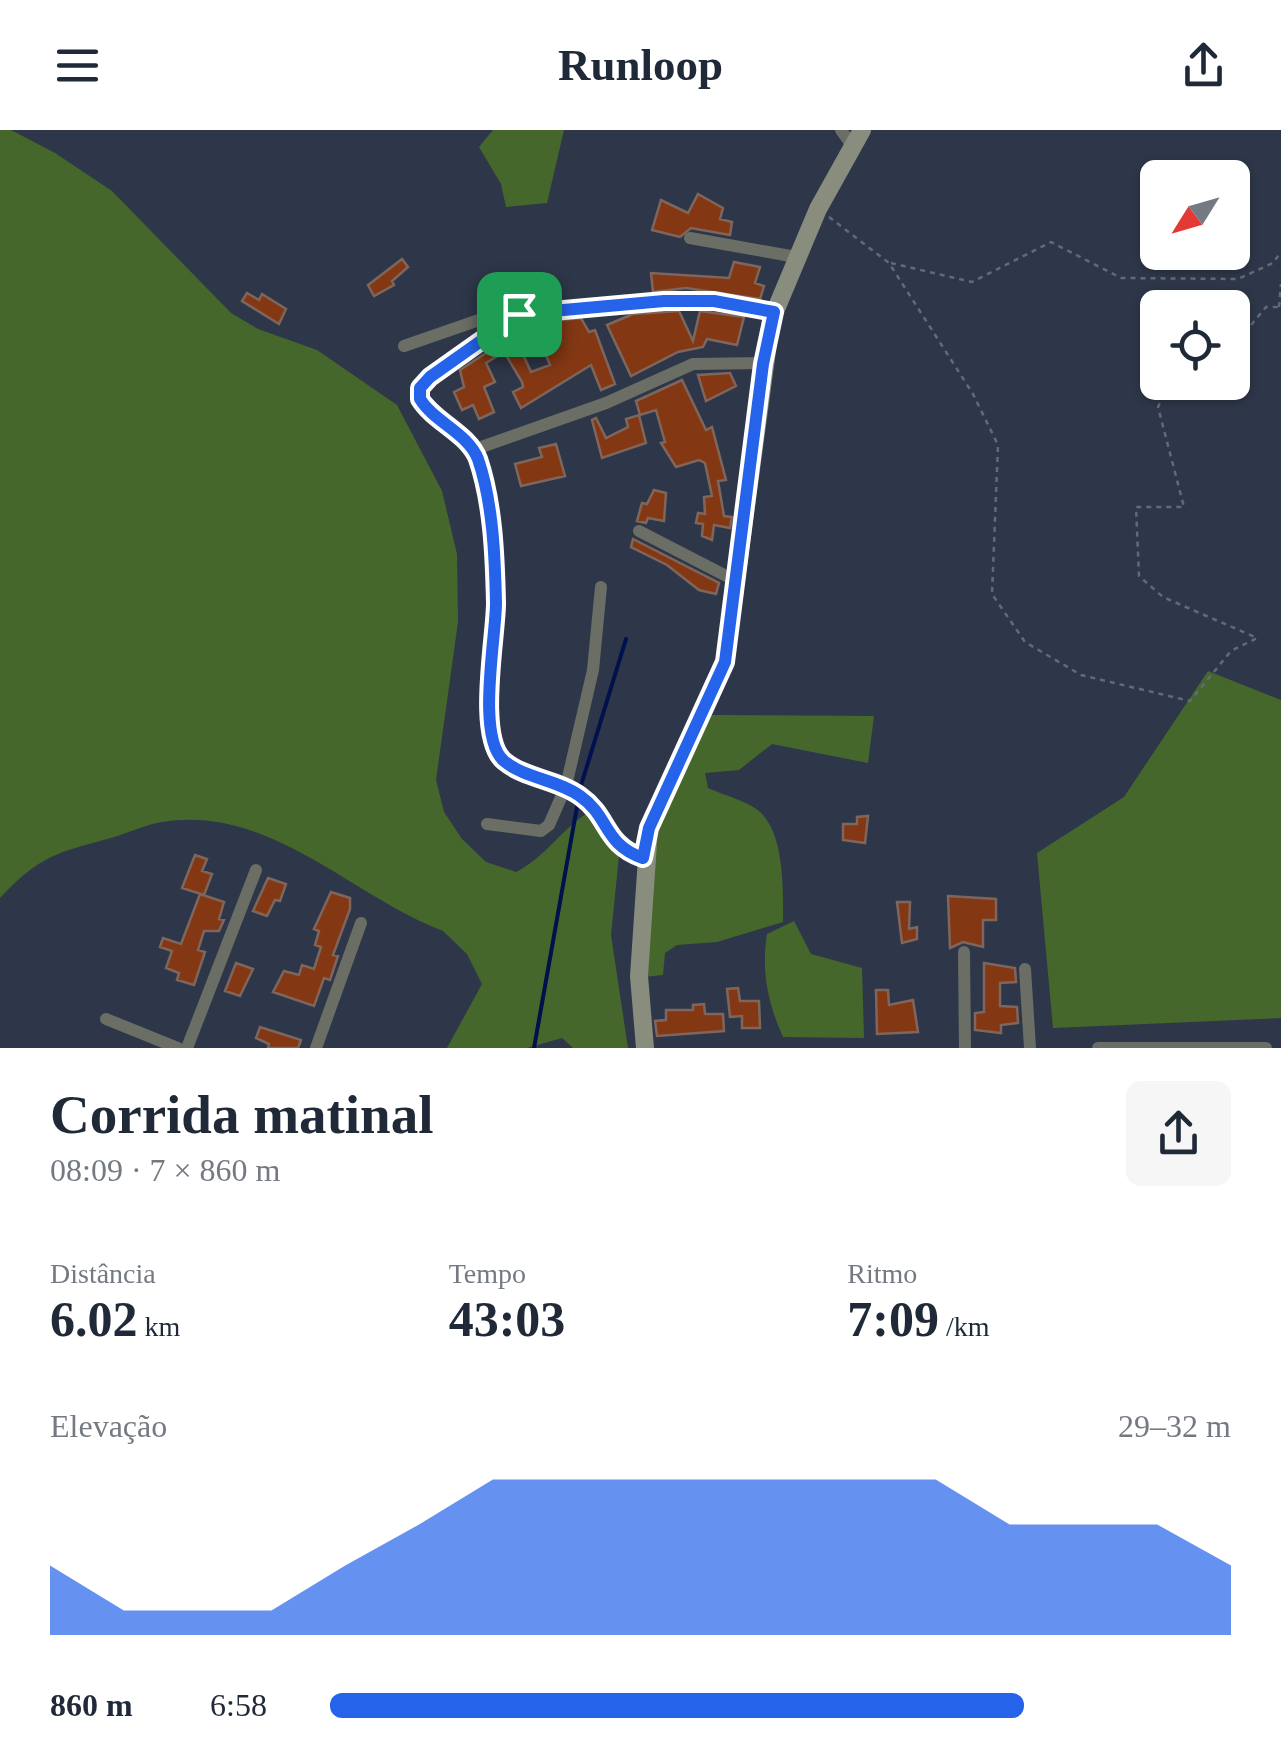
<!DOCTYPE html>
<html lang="pt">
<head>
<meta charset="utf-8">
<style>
  :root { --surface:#fff; --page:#f6f6f7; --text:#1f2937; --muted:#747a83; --accent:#2563eb }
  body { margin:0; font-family:Georgia,serif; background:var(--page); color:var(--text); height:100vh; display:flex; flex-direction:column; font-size:38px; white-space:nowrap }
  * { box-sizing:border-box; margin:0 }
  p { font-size:32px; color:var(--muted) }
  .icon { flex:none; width:55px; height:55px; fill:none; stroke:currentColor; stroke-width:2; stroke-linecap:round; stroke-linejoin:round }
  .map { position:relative; height:918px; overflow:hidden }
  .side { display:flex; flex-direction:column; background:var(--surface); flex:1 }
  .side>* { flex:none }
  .needle { width:65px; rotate:233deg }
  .fabs { position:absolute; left:1140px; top:30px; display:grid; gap:20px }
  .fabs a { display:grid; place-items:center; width:110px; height:110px; border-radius:15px; background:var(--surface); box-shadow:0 2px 8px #0004; font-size:50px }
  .pin { position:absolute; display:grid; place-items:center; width:85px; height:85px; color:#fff; margin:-42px; border-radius:20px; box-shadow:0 5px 15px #0006 }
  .round { display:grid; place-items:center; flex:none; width:105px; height:105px; border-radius:15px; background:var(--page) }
  .overview { display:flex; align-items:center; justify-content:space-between; height:170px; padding:0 50px }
  h1 { font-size:55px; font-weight:600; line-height:75px }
  .figures { display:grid; grid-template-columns:repeat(3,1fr); gap:15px; height:170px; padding:10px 50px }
  .figures div { display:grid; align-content:center }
  .figures b { font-size:50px; font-weight:600 }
  .figures small { font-size:28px; font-weight:400 }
  .figures p { font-size:28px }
  .chart { height:280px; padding:20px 50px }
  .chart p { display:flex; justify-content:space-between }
  .chart svg { width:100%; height:180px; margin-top:10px; fill:var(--accent); opacity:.7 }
  ul { padding:0 50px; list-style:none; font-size:32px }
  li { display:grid; grid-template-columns:160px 120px 1fr; align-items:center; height:75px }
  li i { height:25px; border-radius:12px; background:var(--accent) }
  header { display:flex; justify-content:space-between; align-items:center; height:130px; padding:0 50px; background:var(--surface); font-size:45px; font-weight:600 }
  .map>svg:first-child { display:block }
  .green { fill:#46672c }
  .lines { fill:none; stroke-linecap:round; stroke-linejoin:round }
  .stream { stroke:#00114d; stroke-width:4 }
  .building { fill:#833813; stroke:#7e665c; stroke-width:2.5; fill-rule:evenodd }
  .path { stroke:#626a7a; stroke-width:2.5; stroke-dasharray:5 5; stroke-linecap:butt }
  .street { stroke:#6b6e64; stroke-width:12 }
  .secondary { stroke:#888d7d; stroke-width:18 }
  .route-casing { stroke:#fff; stroke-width:20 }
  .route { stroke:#2563eb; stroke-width:12 }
</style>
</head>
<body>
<header><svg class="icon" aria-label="menu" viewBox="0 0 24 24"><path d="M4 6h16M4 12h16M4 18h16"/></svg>Runloop<svg class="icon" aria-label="share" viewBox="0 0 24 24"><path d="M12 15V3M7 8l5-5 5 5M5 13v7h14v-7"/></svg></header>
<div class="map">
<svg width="1281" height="918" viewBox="0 0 1281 918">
  <rect width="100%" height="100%" fill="#2e3749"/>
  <!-- green -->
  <path class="green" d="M 0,0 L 11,0 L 55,23 L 112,61 L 231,183 L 258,199 L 317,220 L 397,275 L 442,361 L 457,424 L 458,492 L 436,650 L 444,682 L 462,709 L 486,732 L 516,742 C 547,726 560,700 589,682 L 620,716 L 611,805 L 628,918 L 573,918 L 562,908 L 527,918 L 447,918 L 482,854 L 467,824 L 443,801 C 351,766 269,674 162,692 C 145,695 128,703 111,708 C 58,722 39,726 0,768 Z
    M 493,0 L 564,0 L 547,73 L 506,77 L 501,54 L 479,17 Z
    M 1208,541 L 1281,570 L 1281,888 L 1053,898 L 1037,723 L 1124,667 Z
    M 707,585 L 874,586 L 868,633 L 772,614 L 739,640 L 705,643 L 708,658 C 723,665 748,671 760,682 C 785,705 783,761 783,792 L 717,812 L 677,815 L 665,823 L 663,845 L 644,847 L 651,713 Z
    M 794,791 L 811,824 L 862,838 L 864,908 L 783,907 C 768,874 761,841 767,804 Z"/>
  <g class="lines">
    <!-- stream -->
    <path class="stream" d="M 579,662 L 626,509
      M 534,918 L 578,671"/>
  </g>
  <!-- building -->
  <path class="building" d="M 698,64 L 723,78 L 720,89 L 732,92 L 730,105 L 691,98 L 680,107 L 652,100 L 661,70 L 688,83 Z
    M 402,129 L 408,137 L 392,151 L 394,155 L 374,166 L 368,155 Z
    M 734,132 L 760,137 L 755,153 L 764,156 L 760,169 L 686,158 L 653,162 L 651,143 L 729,148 Z
    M 247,163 L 259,170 L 262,164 L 286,179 L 279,194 L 242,171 Z
    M 679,181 L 693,211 L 700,181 L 744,187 L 737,215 L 707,209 L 703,217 L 678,222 L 631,246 L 607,195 L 633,184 Z
    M 581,188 L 589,202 L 595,200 L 615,254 L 601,260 L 591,235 L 521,278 L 513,262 L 523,257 L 522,252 L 504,222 L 486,233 L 495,252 L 484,257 L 494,282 L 479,289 L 473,275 L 462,280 L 454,262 L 464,257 L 460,240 L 532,193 ZM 540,211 L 550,235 L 531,242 L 521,220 Z
    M 730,243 L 736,256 L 706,271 L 698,245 Z
    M 682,250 L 706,300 L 712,297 L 726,350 L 718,351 L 724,386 L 732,387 L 730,398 L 714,395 L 712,410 L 702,406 L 703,394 L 696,393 L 698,383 L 705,384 L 704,367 L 712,366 L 705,333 L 699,330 L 676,337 L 661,313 L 665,312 L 656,280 L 640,285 L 636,271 Z
    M 639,285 L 646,313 L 602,328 L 592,290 L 596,288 L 606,308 L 628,297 L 626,289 Z
    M 556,314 L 565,346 L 521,356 L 515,334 L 542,327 L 539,318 Z
    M 654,360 L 666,363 L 664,391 L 648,388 L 646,393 L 637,391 L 642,373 L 647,374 Z
    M 633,409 L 719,453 L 716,464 L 699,460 L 667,435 L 631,417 Z
    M 868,686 L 865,713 L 843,710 L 843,694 L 857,694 L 857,687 Z
    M 195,725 L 207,729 L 202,741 L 212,744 L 204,765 L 182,758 Z
    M 268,748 L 286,754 L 280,771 L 275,770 L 267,786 L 253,781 Z
    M 331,762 L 350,768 L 350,779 L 333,825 L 338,826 L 330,850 L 324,848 L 314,876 L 273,862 L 284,841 L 299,845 L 302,835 L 314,839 L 321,817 L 315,815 L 319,801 L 314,799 Z
    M 200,764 L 224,772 L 219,789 L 224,790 L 219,801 L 204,801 L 198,820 L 205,822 L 194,855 L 177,850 L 179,843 L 166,838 L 172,821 L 160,817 L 163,808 L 181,814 Z
    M 948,766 L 996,769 L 996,790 L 983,790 L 983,817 L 963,812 L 950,818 Z
    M 897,772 L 910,772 L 909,799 L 917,797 L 917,809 L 902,813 Z
    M 236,833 L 253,839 L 240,866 L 225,861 Z
    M 984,833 L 1015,838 L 1016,852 L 1000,853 L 1000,876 L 1017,877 L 1018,893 L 1001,895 L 1001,903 L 975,900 L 975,883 L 984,882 Z
    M 738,858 L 740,871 L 759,871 L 760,898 L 742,898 L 742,886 L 730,887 L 727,859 Z
    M 876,860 L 888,860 L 889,875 L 913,870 L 918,902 L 877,904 Z
    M 704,874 L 705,884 L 723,884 L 724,901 L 657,906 L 655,891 L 666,890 L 666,880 L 693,880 L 693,875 Z
    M 260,897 L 301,910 L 298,918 L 268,918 L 269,914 L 256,908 Z"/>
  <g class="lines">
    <!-- path -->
    <path class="path" d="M 829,87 L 889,133 L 973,264 L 998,315 L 992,464 L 1025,512 L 1081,545 L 1190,571 L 1231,521 L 1257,508 L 1163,467 L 1139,446 L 1136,377 L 1184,377 L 1158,277 L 1170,252
      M 891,133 L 972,152 L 1051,112 L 1121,148 L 1238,149 L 1273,133 L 1281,122
      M 1279,177 L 1281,154
      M 1232,218 L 1266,177 L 1281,177"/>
    <!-- street -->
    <path class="street" d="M 841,0 L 851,14
      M 690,108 L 796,127
      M 519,184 L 420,257 C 419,287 455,300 473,320 L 606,273 L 693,234 L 763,233
      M 404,216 L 479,190 L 519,184 L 664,171 L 714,171 L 774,182
      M 473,320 C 495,363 497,432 495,480 C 494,526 477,590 504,631 L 566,656 L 549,695 L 541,701 L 487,694
      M 639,401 L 736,451
      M 601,457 L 593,540 L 566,656 C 600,679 605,715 643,728
      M 964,822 L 965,918
      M 1025,839 L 1030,918
      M 106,889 L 178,918
      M 187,918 L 256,740
      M 316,918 L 361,793
      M 1098,918 L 1266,918"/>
    <!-- secondary -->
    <path class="secondary" d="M 645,918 L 639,846 L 649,698 L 725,532 L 771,191 L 818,79 L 862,0"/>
  </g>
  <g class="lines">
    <defs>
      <path id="route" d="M 664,171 L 714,171 L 774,182 L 763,234 L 725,532 L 649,698 L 643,728 C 603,714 610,687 580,666 C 558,650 524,648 504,631 C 476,607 496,507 496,473 C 495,427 493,373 478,329 C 468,303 434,292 420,269 L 420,258 L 430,247 L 519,184 Z"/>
    </defs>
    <!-- route casing -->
    <use href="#route" class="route-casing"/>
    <!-- route -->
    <use href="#route" class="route"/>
  </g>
</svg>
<div class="fabs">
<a><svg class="needle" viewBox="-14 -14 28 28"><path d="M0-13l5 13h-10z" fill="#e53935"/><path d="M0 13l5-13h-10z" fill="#747a83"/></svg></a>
<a><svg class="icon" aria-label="locate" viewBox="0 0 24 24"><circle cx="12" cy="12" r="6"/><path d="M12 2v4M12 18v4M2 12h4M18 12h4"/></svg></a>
</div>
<div class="pin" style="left:519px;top:184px;background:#1e9e55"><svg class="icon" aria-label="arrive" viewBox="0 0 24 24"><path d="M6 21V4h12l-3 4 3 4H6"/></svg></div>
</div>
<section class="side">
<div class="overview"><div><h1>Corrida matinal</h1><p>08:09 · 7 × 860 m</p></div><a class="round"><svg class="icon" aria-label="share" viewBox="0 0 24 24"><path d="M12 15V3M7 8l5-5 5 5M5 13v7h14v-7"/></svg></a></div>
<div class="figures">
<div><p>Distância</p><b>6.02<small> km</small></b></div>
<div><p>Tempo</p><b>43:03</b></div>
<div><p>Ritmo</p><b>7:09<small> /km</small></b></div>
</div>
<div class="chart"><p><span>Elevação</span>29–32 m</p>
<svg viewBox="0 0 160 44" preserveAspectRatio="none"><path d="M0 44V27L10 38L20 38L30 38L40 27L50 17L60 6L70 6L80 6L90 6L100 6L110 6L120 6L130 17L140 17L150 17L160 27V44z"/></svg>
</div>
<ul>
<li><b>860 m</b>6:58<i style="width:77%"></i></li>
</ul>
</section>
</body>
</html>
